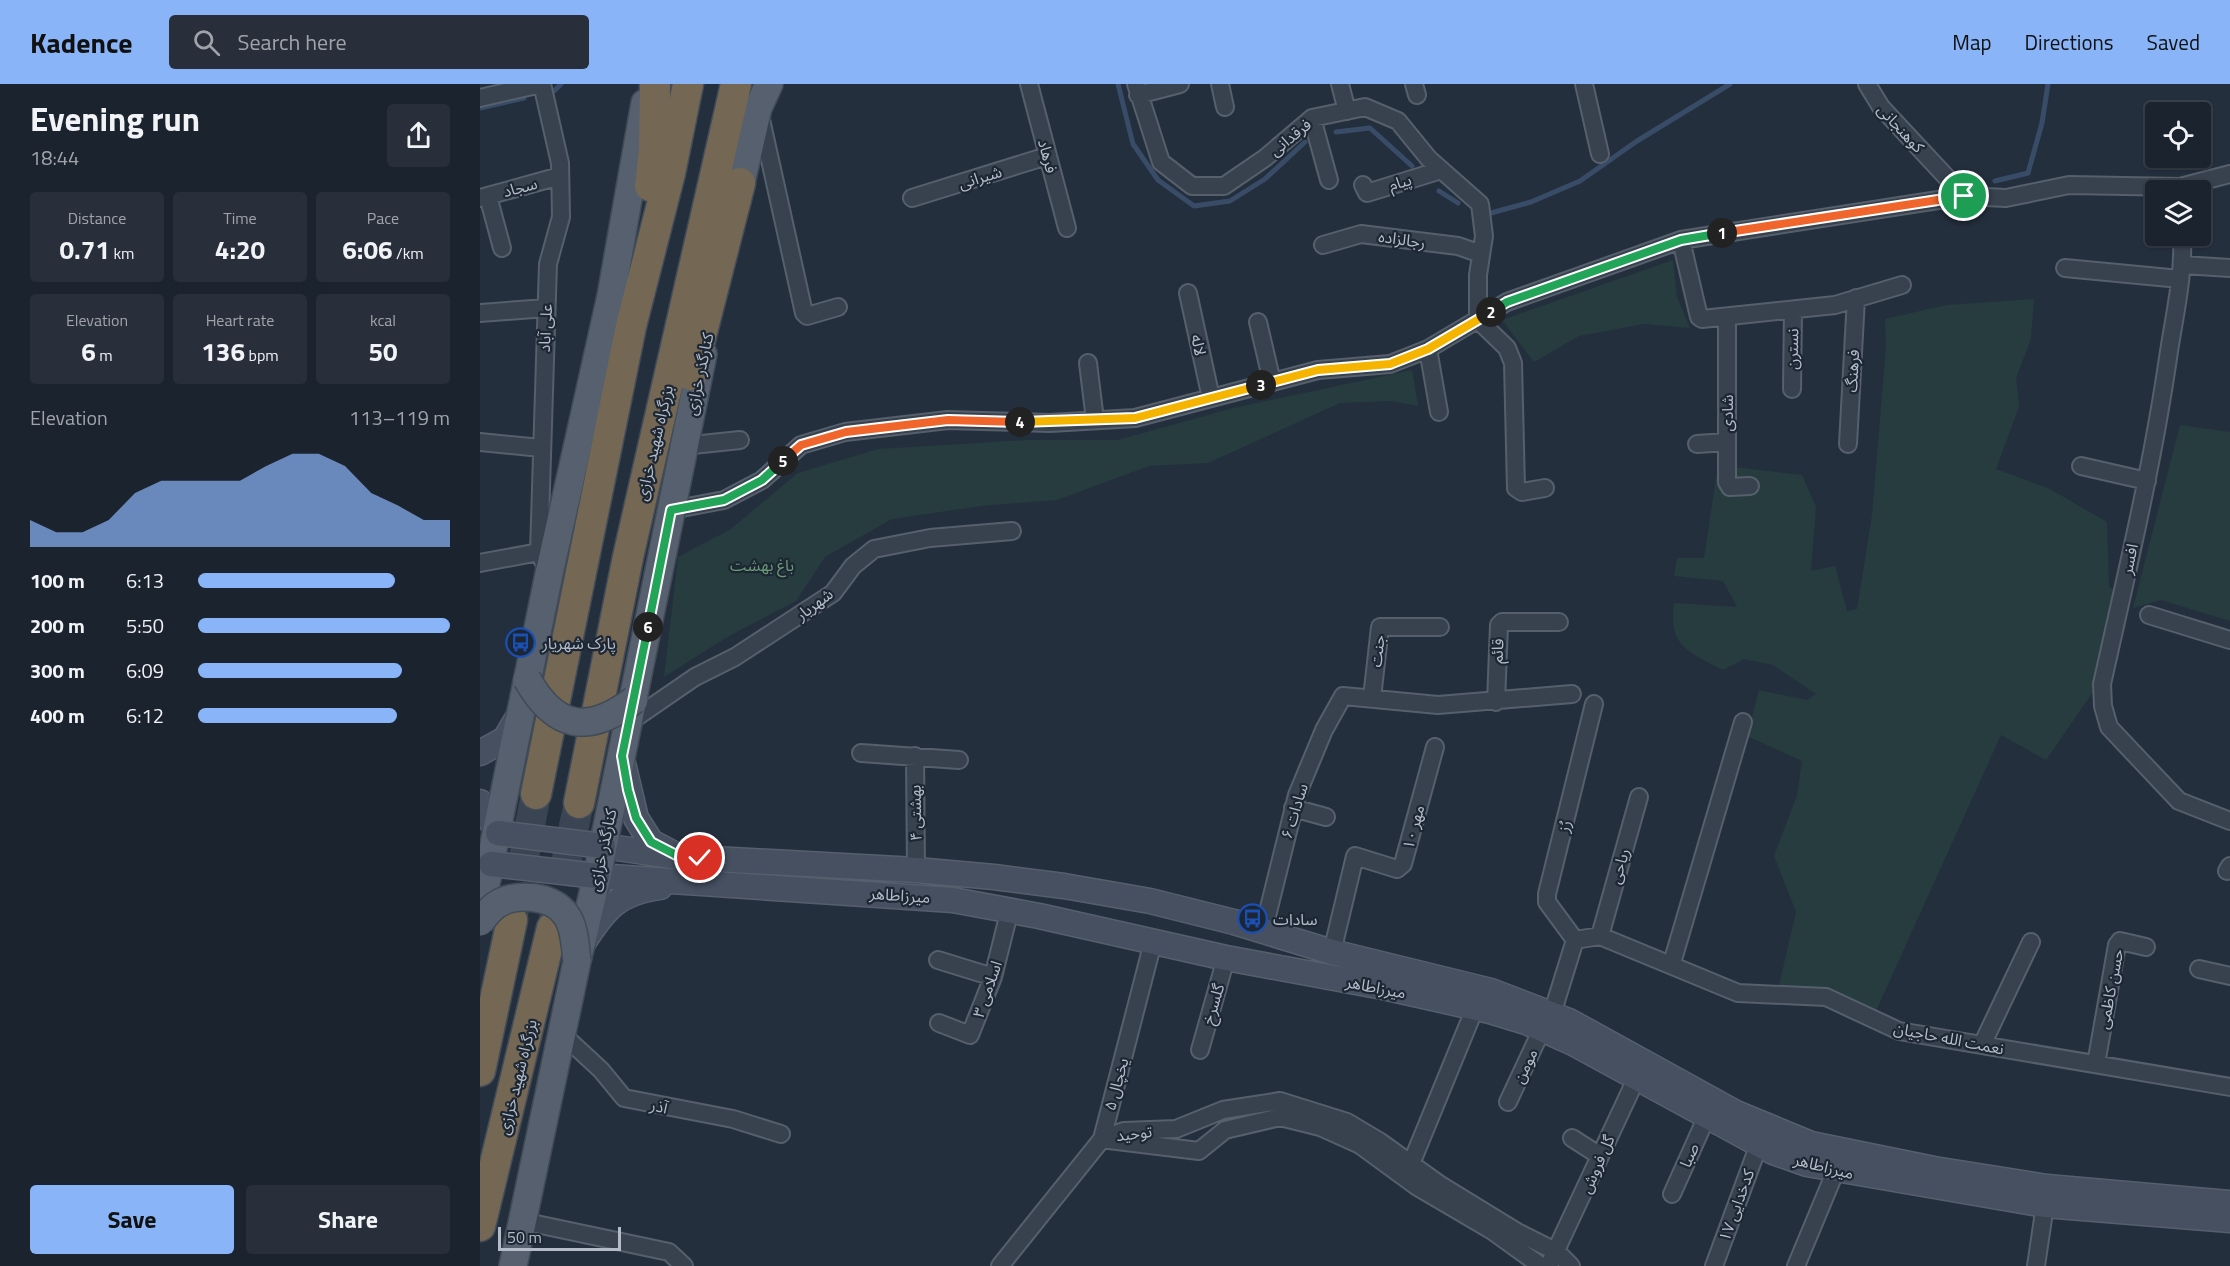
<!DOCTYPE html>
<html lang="en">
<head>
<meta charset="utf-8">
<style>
  :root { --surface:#1b232e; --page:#282f3a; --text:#f1f3f6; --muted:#a0a4aa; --line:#39404a; --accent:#8ab4f8 }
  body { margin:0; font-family:"Titillium Web","Noto Sans Arabic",sans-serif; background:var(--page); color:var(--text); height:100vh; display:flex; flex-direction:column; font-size:22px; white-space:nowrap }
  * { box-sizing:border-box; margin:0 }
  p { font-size:20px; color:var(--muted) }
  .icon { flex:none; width:33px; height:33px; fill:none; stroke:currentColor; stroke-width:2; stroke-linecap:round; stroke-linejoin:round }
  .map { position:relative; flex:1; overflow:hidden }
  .panel { display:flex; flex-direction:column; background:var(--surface); width:480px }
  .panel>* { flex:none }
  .tools { position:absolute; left:1665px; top:18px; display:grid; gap:12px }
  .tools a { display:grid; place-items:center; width:66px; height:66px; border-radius:6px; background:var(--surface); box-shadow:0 2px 4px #0004,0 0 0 2px var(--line); font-size:30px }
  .scale { position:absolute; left:18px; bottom:15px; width:123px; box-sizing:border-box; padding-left:6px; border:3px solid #b4bcc9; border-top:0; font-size:16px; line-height:21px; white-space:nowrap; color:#b4bcc9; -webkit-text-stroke:4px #1d2633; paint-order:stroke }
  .pin { position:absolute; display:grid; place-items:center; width:51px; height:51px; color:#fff; margin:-26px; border:3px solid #fff; border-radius:50%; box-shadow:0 2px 6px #0007 }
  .km { position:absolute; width:30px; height:30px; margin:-15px; border-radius:50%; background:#222; color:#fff; font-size:16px; line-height:30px; text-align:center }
  .round { display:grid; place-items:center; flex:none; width:63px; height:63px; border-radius:6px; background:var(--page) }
  .summary { display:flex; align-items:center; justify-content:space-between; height:102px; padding:0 30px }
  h1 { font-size:33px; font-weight:700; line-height:45px }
  .figures { display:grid; grid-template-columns:repeat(3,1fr); gap:9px; height:102px; padding:6px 30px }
  .figures div { display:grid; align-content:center; border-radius:6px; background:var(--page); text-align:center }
  .figures b { font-size:26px; font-weight:700 }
  .figures small { font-size:16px; font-weight:400 }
  .figures p { font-size:16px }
  .chart { height:168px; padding:12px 30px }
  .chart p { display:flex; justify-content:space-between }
  .chart svg { width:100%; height:108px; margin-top:6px; fill:var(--accent); opacity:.7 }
  .action { display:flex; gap:12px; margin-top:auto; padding:12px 30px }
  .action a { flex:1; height:69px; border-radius:6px; background:var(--accent); color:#111; font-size:24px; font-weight:700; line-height:69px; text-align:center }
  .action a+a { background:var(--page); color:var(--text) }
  ul { padding:0 30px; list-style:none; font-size:20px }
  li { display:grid; grid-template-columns:96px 72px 1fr; align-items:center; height:45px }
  li i { height:15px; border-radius:8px; background:var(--accent) }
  header { display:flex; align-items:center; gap:36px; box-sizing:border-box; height:84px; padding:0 30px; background:var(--accent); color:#111 }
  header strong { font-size:28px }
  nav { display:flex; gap:33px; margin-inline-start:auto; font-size:21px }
  .search { width:420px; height:54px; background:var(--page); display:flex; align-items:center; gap:15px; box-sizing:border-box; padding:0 21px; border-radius:6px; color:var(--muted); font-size:22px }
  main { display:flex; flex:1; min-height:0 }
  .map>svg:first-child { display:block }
  .green { fill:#263c3f }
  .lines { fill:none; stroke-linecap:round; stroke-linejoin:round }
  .stream { stroke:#394c67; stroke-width:5 }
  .highway-tunnel { stroke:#3a4453; stroke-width:30; stroke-dasharray:30 15; stroke-linecap:butt }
  .street-casing { stroke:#565f6c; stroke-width:20 }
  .secondary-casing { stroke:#565f6c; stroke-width:27 }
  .primary-casing { stroke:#414a57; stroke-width:30 }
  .highway-casing { stroke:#434c59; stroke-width:33 }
  .street { stroke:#38414e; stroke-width:16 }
  .secondary { stroke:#465061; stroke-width:24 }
  .primary { stroke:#56606e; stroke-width:27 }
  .highway { stroke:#746855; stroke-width:30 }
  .secondary-bridge-casing { stroke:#565f6c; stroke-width:27; stroke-linecap:butt }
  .primary-bridge-casing { stroke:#414a57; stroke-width:30; stroke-linecap:butt }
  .secondary-bridge { stroke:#465061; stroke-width:24 }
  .primary-bridge { stroke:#56606e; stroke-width:27 }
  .split-1-casing { stroke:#fff; stroke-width:12 }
  .split-2-casing { stroke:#fff; stroke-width:12 }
  .split-3-casing { stroke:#fff; stroke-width:12 }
  .split-4-casing { stroke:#fff; stroke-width:12 }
  .split-5-casing { stroke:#fff; stroke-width:12 }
  .split-6-casing { stroke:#fff; stroke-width:12 }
  .split-7-casing { stroke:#fff; stroke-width:12 }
  .split-1 { stroke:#f0652b; stroke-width:8 }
  .split-2 { stroke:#22a559; stroke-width:8 }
  .split-3 { stroke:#f5b400; stroke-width:8 }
  .split-4 { stroke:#f5b400; stroke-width:8 }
  .split-5 { stroke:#f0652b; stroke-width:8 }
  .split-6 { stroke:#22a559; stroke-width:8 }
  .split-7 { stroke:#22a559; stroke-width:8 }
  .labels { text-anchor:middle; stroke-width:4.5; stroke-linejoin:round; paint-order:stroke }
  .street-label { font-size:16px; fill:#b4bcc9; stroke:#1d2633 }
  .park-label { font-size:16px; fill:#6b9a76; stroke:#1d2633 }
  .poi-label { font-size:16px; fill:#b4bcc9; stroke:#1d2633; text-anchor:start }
</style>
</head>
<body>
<header>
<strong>Kadence</strong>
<div class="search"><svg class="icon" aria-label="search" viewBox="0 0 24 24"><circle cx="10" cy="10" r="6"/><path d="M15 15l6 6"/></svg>Search here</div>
<nav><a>Map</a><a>Directions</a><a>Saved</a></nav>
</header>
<main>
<section class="panel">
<div class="summary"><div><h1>Evening run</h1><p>18:44</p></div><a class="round"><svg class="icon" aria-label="share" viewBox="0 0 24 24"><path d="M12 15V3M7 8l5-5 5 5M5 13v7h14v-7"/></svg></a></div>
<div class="figures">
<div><p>Distance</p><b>0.71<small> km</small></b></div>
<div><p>Time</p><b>4:20</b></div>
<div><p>Pace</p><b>6:06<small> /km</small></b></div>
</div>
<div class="figures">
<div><p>Elevation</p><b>6<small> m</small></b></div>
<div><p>Heart rate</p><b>136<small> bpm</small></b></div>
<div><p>kcal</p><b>50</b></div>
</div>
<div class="chart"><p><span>Elevation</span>113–119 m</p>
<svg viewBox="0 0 160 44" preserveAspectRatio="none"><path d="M0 44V33L10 38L20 38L30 33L40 22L50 17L60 17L70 17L80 17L90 11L100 6L110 6L120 11L130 22L140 27L150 33L160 33V44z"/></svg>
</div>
<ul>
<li><b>100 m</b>6:13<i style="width:78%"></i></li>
<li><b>200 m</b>5:50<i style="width:100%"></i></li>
<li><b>300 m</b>6:09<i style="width:81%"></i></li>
<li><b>400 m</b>6:12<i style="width:79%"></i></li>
</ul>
<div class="action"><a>Save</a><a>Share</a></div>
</section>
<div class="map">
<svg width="1750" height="1182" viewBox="0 0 1750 1182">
  <rect width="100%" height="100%" fill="#242f3e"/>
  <!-- green -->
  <path class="green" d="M 1193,176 L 1197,213 L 1210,244 L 1164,240 L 1099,252 L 1054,278 L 1022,236 Z
    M 1554,215 L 1551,255 L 1536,294 L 1539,323 L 1516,385 L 1570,405 L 1627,438 L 1629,503 L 1636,507 L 1615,605 L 1566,676 L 1521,651 L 1396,927 L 1346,905 L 1299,901 L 1316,828 L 1294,772 L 1317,711 L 1322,677 L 1267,652 L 1279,606 L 1327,616 L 1336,610 L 1293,581 L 1264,575 L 1243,586 C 1209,568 1188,563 1194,519 L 1257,523 L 1243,497 L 1194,492 L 1197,474 L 1224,474 L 1238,381 L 1322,391 L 1336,423 L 1331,487 L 1355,482 L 1367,527 L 1377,525 L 1392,431 L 1406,262 L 1405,235 L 1466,221 Z
    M 932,286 L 938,322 L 912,317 L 860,319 L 728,379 L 669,382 L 577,416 L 501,422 L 412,435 L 345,473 L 316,517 L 249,552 L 184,593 L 198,473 L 251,445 L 318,389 L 398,365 L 547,356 L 638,356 L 753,324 Z
    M 1700,341 L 1750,348 L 1750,537 L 1681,516 L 1653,524 Z"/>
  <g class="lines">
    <!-- stream -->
    <path class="stream" d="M 638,0 L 653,60 L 678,96 L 714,122 L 750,117 L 785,95 L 825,58
      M 74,7 L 81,0
      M 0,24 L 44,14
      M 856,48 L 890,44 L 932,82
      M 1515,97 L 1548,89 L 1562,39 L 1568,0
      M 959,107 L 978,119
      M 1011,129 L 1051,118 L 1100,97 L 1157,57 L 1250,0"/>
    <!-- highway-tunnel -->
    <path class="highway-tunnel" d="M 32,836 L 56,710
      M 72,844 L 99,719"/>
    <defs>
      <path id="street" d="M 62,0 L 80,79 L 81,133 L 68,180 L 59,468 L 68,488
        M 549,0 L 587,144
        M 656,0 L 681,78 L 712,102 L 744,102 L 785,74 L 832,34 L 885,23 L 918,37 L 949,75 L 1000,120 L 1004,152 L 998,191 L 998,236 L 1027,264 L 1033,279 L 1036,404 L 1042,408 L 1065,404
        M 740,0 L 745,23
        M 860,0 L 867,27
        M 934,0 L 937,11
        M 1104,0 L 1120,70
        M 1387,0 L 1401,23 L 1484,112
        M 658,11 L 700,0
        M 0,14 L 61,0
        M 280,31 L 324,229 L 327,232 L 358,223
        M 832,34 L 849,96
        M 883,101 L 887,109 L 961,86
        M 8,112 L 22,164
        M 0,114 L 80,92
        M 432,114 L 567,72
        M 1702,152 C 1704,192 1694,233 1688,274 C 1672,384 1646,492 1622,600 L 1623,622 L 1629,643 L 1662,678 L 1699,717 L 1750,737
        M 1201,156 L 1219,233 L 1222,235 L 1355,221 L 1422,201
        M 843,161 L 881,150 L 978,162 L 1001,170
        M 1703,181 L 1750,184
        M 1585,184 L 1700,195
        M 708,209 L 731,314
        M 0,229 L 66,224
        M 1247,233 L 1247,398 L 1250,403 L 1270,402
        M 778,238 L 792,298
        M 948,265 L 959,328
        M 608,279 L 615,336
        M 1312,305 L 1313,226
        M 0,358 L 61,364
        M 1217,360 L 1247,358
        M 1368,360 L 1376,214
        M 203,362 L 260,356
        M 1601,382 L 1667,397
        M 191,426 L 244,416 L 282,396 L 321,361 L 365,348 L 468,336 L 570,339 L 655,334 L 838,286 L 910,280 L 948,265 L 1027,218 L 1201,156 L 1484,112 L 1526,114 L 1589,101 L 1700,103 L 1750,90
        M 0,479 L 59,468
        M 1669,531 L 1750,556
        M 892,614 L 900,543 L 960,543
        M 1016,618 L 1019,541 L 1022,538 L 1079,538
        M 148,639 L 215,593 L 255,573 L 353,509 L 373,482 L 394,465 L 450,454 L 532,447
        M 381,669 L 479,676
        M 435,672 L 436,786
        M 813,724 L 846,733
        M 1747,787 L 1750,782
        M 783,848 L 817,711 L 844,646 L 863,612 L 958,621 L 1092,610
        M 1120,852 L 1159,713
        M 1095,856 L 1120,852 L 1258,909 L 1346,913 L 1419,947 L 1750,1003
        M 1095,856 L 1067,818 L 1067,810 L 1114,620
        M 852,868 L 875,772 L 917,785 L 923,780 L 955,663
        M 458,876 L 513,893
        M 1192,879 L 1263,638
        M 1719,885 L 1750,892
        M 1072,930 L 1095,856
        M 459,939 L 490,951 L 513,893 L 530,825
        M 81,949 L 121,986 L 144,1014 L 253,1035 L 301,1050
        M 1502,961 L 1551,858
        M 720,966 L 746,874
        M 1616,980 L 1637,861 L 1640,857 L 1666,863
        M 1028,1018 L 1062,945
        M 1092,1054 L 1120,1072
        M 622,1055 L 644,1047 L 696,1045 L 743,1026 L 800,1017 L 867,1038 L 899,1057 L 959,1100 L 1039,1149 L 1077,1168 L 1091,1182
        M 629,1056 L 719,1067 L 745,1046 L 800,1033 L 840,1043 L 880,1061 L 936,1102 L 1011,1146 L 1061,1182
        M 925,1088 L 931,1080 L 995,924
        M 1192,1110 L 1227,1032
        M 42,1137 L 189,1168 L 204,1182
        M 1071,1177 L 1157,993
        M 520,1182 L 622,1055 L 673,858
        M 1234,1182 L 1279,1060
        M 1316,1182 L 1356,1086
        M 1556,1182 L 1565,1121"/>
      <path id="secondary" d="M 0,669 L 25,655 L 38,633
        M 142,675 L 156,734 L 171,758 L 192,769
        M 0,718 L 18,749
        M 123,762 L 199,773 L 436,786 L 514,793 L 584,802 L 670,817 L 754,838 L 852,868 L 1011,907 L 1089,937 L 1256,1029 L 1331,1060 L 1454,1085 L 1567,1103 L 1750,1119
        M 117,792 L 473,816 L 559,832 L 746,874 L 903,903 L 1010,927 L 1046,938 L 1093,959 L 1293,1068 L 1327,1080 L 1565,1121 L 1750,1136
        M 103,859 C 125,825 137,809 180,803"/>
      <path id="primary" d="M 256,121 L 278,24 L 289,0
        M 0,829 L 69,490 L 131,212 L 165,19
        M 33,1182 L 97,877 L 117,792 L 223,270"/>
      <path id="highway" d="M 170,102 L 174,67 L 175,0
        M 211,291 L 260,99
        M 56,710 L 151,242 L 190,89 L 208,0
        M 99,719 L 148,473 L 256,0
        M 0,987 L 32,836
        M 0,1142 L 72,844"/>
    </defs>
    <!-- street casing -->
    <use href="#street" class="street-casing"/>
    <!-- secondary casing -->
    <use href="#secondary" class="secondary-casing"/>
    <!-- primary casing -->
    <use href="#primary" class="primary-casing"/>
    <!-- highway casing -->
    <use href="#highway" class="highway-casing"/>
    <!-- street -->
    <use href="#street" class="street"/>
    <!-- secondary -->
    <use href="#secondary" class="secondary"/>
    <!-- primary -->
    <use href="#primary" class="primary"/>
    <!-- highway -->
    <use href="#highway" class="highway"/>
    <defs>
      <path id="secondary-bridge" d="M 18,749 L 123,762
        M 11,780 L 117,792"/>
      <path id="primary-bridge" d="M 47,595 C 75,645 108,651 154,616
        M 0,838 C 5,832 10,825 16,821 C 35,808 73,811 86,831 C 95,843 95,862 97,877"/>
    </defs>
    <!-- secondary-bridge casing -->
    <use href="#secondary-bridge" class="secondary-bridge-casing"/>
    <!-- primary-bridge casing -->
    <use href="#primary-bridge" class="primary-bridge-casing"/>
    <!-- secondary-bridge -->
    <use href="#secondary-bridge" class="secondary-bridge"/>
    <!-- primary-bridge -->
    <use href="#primary-bridge" class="primary-bridge"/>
  </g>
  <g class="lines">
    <defs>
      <path id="split-1" d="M 1242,149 L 1484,112"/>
      <path id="split-2" d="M 1011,228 L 1027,218 L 1201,156 L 1242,149"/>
      <path id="split-3" d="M 781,301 L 838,286 L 910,280 L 948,265 L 1011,228"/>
      <path id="split-4" d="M 540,338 L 655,334 L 781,301"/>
      <path id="split-5" d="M 303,377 L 321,361 L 366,348 L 468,336 L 540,338"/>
      <path id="split-6" d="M 168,543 L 191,426 L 244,416 L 282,396 L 303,377"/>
      <path id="split-7" d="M 168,543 L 142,672 L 148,706 L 156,734 L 171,758 L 200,773 L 220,774"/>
    </defs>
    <!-- split-1 casing -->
    <use href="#split-1" class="split-1-casing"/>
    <!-- split-2 casing -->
    <use href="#split-2" class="split-2-casing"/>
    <!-- split-3 casing -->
    <use href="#split-3" class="split-3-casing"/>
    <!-- split-4 casing -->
    <use href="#split-4" class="split-4-casing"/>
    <!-- split-5 casing -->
    <use href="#split-5" class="split-5-casing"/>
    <!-- split-6 casing -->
    <use href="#split-6" class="split-6-casing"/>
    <!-- split-7 casing -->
    <use href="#split-7" class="split-7-casing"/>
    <!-- split-1 -->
    <use href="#split-1" class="split-1"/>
    <!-- split-2 -->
    <use href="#split-2" class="split-2"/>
    <!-- split-3 -->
    <use href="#split-3" class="split-3"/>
    <!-- split-4 -->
    <use href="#split-4" class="split-4"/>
    <!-- split-5 -->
    <use href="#split-5" class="split-5"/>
    <!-- split-6 -->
    <use href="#split-6" class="split-6"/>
    <!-- split-7 -->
    <use href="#split-7" class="split-7"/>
  </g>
  <!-- icons -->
  <defs>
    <symbol id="bus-ring" viewBox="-11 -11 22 22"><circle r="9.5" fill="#1d2633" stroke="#1a4fb4" stroke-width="1.5"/><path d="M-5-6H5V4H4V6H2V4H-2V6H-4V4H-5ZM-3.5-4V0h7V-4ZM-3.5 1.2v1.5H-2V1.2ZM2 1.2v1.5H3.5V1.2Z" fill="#1a4fb4"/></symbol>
  </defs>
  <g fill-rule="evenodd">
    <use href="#bus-ring" x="24" y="542" width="33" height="33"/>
    <use href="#bus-ring" x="756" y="818" width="33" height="33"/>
  </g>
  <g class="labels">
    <!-- street labels -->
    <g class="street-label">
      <text transform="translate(1421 44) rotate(47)" y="6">کوهنجانی</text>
      <text transform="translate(810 53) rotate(-39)" y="6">فرقدانی</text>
      <text transform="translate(568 72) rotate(75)" y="6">فرهاد</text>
      <text transform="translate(500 93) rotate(-17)" y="6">شیرانی</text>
      <text transform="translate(920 98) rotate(-17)" y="6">پیام</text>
      <text transform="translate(40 103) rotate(-15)" y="6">سجاد</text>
      <text transform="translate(922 155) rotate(8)" y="6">رجالزاده</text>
      <text transform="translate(65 244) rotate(-87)" y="6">علی آباد</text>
      <text transform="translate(719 261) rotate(78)" y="6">لاله</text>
      <text transform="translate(1312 265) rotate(-89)" y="6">نسترن</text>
      <text transform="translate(1372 287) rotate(-87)" y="6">فرهنگ</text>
      <text transform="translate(219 290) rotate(-78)" y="6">کنارگذر خرازی</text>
      <text transform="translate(1247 329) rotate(-90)" y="6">شادی</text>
      <text transform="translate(174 359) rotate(-77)" y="6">بزرگراه شهید خرازی</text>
      <text transform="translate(1649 475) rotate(-78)" y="6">افسر</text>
      <text transform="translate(334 520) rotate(-37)" y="6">شهریار</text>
      <text transform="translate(897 567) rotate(-83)" y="6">جنت</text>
      <text transform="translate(1017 567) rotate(-88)" y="6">قائم</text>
      <text transform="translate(814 727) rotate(-73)" y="6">سادات ۶</text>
      <text transform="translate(435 729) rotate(-91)" y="6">بهشتی ۴</text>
      <text transform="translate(1084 742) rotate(-76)" y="6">رُز</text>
      <text transform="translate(933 743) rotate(-75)" y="6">مهر ۱۰</text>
      <text transform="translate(122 766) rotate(-78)" y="6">کنارگذر خرازی</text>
      <text transform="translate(1139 782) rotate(-74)" y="6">ریاحی</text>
      <text transform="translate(420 811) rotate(4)" y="6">میرزاطاهر</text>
      <text transform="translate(896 903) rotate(11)" y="6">میرزاطاهر</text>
      <text transform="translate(507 905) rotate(-71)" y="6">اسلامی ۳</text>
      <text transform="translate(1630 905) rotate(-79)" y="6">حسن کاظمی</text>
      <text transform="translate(733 920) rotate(-74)" y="6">گلسرخ</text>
      <text transform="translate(1469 954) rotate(11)" y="6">نعمت الله حاجیان</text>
      <text transform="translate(1045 982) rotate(-65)" y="6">مومن</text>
      <text transform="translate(37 993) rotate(-76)" y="6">بزرگراه شهید خرازی</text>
      <text transform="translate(636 1000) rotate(-75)" y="6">یخچال ۵</text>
      <text transform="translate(179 1022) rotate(13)" y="6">آذر</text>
      <text transform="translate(654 1049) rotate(-7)" y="6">توحید</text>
      <text transform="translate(1209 1071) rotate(-66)" y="6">صبا</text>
      <text transform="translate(1117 1080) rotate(-66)" y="6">گل فروش</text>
      <text transform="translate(1344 1082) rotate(14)" y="6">میرزاطاهر</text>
      <text transform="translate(1256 1121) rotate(-70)" y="6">کدخدایی ۱۷</text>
    </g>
    <!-- park labels -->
    <g class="park-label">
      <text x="282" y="487">باغ بهشت</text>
    </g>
    <!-- poi labels -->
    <g class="poi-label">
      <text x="62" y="565">پارک شهریار</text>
      <text x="793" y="841">سادات</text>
    </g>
  </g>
</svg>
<div class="tools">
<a><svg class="icon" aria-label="locate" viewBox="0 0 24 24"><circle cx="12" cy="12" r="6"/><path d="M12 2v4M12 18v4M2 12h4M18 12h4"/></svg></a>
<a><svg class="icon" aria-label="layers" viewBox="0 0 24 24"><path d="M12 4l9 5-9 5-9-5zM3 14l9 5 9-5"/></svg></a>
</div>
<div class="scale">50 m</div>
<div class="pin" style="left:1484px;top:112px;background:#1e9e55"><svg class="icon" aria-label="arrive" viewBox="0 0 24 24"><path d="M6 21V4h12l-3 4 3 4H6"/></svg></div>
<div class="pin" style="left:220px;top:774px;background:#d93025"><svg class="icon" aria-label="check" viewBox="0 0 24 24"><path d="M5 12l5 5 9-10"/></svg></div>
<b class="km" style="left:1242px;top:149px">1</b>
<b class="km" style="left:1011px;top:228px">2</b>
<b class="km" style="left:781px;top:301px">3</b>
<b class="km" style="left:540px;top:338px">4</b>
<b class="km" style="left:303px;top:377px">5</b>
<b class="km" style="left:168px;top:543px">6</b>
</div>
</main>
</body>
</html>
